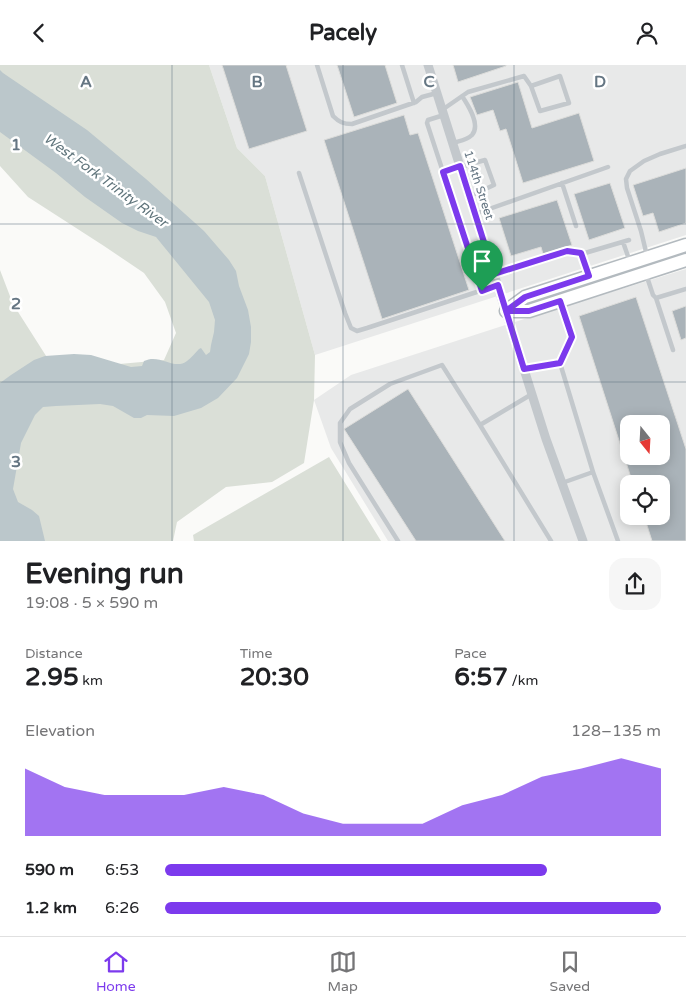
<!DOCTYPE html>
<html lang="en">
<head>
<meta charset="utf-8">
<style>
  :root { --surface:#fff; --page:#f6f6f6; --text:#202124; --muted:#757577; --line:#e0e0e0; --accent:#7c3aed }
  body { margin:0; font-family:"Varela Round",sans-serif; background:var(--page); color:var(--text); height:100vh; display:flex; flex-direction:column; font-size:19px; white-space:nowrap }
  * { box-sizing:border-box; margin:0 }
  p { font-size:16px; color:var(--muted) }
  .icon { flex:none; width:28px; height:28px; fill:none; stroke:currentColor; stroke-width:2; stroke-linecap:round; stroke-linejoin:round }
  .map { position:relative; height:476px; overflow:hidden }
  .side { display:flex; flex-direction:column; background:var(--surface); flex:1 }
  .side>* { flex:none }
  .needle { width:32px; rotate:162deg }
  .controls { position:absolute; left:620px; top:350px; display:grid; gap:10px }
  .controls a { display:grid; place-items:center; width:50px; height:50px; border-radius:10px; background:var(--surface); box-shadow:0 2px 12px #0003; font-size:25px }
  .pin { position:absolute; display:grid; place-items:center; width:42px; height:42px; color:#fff; margin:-51px -21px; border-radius:50% 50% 50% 0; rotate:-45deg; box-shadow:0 0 5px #0007 }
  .pin .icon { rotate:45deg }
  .round { display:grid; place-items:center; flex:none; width:52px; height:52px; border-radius:15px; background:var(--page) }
  .overview { display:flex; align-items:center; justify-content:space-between; height:85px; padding:0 25px }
  h1 { font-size:28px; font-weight:800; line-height:38px }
  .figures { display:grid; grid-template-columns:repeat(3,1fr); gap:8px; height:85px; padding:5px 25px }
  .figures div { display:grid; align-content:center }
  .figures b { font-size:25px; font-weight:800 }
  .figures small { font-size:14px; font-weight:400 }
  .figures p { font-size:14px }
  .chart { height:140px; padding:10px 25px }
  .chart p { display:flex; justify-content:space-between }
  .chart svg { width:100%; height:90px; margin-top:5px; fill:var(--accent); opacity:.7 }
  ul { padding:0 25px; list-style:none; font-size:16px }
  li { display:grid; grid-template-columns:80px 60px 1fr; align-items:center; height:38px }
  li i { height:12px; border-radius:6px; background:var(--accent) }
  header { display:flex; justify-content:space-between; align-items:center; height:65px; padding:0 25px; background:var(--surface); font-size:22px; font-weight:800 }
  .dock { display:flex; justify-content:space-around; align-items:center; height:70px; border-top:1px solid var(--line); background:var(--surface); font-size:14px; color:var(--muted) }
  .dock a { display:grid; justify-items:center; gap:2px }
  .dock .selected { color:var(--accent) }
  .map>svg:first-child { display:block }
  .built { fill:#e8e9e9; fill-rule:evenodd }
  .green { fill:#dadfd7 }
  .water { fill:#bbc7cb }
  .building { fill:#aab3b9; stroke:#dcdcda; fill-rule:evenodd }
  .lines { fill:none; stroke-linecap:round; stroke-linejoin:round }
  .secondary-casing { stroke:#b3babf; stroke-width:15 }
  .lane { stroke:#c3c8cc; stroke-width:4.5 }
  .street { stroke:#c3c8cc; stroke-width:9 }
  .secondary { stroke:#fff; stroke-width:12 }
  .route-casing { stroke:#fff; stroke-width:10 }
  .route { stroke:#7c3aed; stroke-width:6 }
  .grid { fill:none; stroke:#657683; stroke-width:1; stroke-opacity:0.55 }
  .labels { text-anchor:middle; stroke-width:5; stroke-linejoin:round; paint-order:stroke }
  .street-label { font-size:12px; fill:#657683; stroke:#fff }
  .water-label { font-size:14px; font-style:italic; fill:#60757c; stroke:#fff }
  .grid-label { font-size:16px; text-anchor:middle; font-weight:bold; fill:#657683; stroke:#fff; stroke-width:5; stroke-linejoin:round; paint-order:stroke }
</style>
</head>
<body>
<header><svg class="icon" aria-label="back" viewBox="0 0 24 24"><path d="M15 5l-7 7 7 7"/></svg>Pacely<svg class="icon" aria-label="person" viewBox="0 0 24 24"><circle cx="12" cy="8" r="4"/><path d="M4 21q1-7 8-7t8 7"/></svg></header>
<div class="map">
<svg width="686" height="476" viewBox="0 0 686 476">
  <rect width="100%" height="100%" fill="#fafaf8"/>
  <!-- built -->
  <path class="built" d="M 209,0 L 686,0 L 686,170 L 315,290 L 265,111 L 237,83 Z
    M 686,204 L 686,476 L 388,476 L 331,383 L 314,335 L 351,310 L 521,255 ZM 629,359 L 661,359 L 661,391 L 629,391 ZM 629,419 L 661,419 L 661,451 L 629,451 Z"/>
  <!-- green -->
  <path class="green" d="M 0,0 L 209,0 L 237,83 L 265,111 L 315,290 L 314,335 L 304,398 L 272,417 L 226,422 L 177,457 L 173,476 L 0,476 L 0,205 L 13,239 L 48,294 L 108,300 L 164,295 L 176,268 L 165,237 L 144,208 L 104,181 L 28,132 L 0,101 Z
    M 329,392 L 381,476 L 194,476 L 193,470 Z"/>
  <!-- water -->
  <path class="water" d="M 0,5 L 3,8 L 87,65 L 146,114 L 204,166 L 229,195 L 236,206 L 239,221 L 248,245 L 251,262 L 251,277 L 249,289 L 237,313 L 218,333 L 201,343 L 174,351 L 147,350 L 141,353 L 134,353 L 113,341 L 100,339 L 56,341 L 43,342 L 35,350 L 21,378 L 13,424 L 18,437 L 32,445 L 39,451 L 45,476 L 0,476 L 0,318 L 11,310 L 34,295 L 45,291 L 74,289 L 91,290 L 131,302 L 142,301 L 144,296 C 160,288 174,306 187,296 C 191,293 195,288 199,284 L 201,283 L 206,290 L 210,287 L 211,280 L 214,267 L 215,255 L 209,237 L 156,172 L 138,166 L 122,158 L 85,132 L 56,108 L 0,67 Z"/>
  <!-- building -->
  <path class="building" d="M 222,0 L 286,0 L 307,66 L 249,84 Z
    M 337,0 L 385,0 L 397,38 L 354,52 Z
    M 453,0 L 506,0 L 506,1 L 458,17 Z
    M 518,17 L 532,63 L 579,48 L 594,96 L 523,118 L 506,64 L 500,66 L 493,45 L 477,50 L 470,32 Z
    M 404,50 L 410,70 L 418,68 L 469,225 L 382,254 L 324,75 Z
    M 686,103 L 686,158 L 659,167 L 653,148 L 643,151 L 633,120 Z
    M 610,118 L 625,163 L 589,175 L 574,129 Z
    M 557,135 L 572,180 L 543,189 L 541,182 L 511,191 L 499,153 Z
    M 636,232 L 686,384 L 686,476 L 652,476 L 644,451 L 661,451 L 661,419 L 633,419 L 579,251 ZM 629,359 L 661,359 L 661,391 L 629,391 Z
    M 686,241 L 686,273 L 681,275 L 672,246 Z
    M 408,324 L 505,476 L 416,476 L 344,364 Z"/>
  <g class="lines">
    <defs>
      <path id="secondary" d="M 506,246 L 525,232 L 686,180
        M 506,246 L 529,246 L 686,195"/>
    </defs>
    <!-- secondary casing -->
    <use href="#secondary" class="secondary-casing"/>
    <!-- lane -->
    <path class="lane" d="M 317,0 L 333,51 C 339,57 343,59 352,59 L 416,37 L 422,32 L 437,28
      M 402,0 L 414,38
      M 442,45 L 468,27 L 524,11 L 531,21 L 540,46 L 569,38 L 560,11 L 531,21
      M 444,50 L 428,55 L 427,58 L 482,226
      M 453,78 C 459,76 467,75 472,70 C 481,60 468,40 462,31
      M 443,107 L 485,95 L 494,120 L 470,131
      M 299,108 L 345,248 L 351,263 L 357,266 L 367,263 L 498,220
      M 562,118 L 576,161
      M 475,149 L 608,102
      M 623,177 L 630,197
      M 581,188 L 589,210
      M 647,191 L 641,166 L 627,123 L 626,114 L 630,106 L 644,96 L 660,89 L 686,81
      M 494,209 L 567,186 L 585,188 L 629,175
      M 646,209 L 653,230 L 656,233 L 686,224
      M 656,233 L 673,285
      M 560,298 L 572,272 L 560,237
      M 524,304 L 560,298 L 593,407
      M 532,329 L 480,360 L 551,476
      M 562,418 L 593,407 L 618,476
      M 398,476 L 349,398 L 340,377 L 340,358 L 350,344 L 390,319 L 442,300 L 480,360"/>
    <!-- street -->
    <path class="street" d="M 428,0 L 546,374 L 583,476"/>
    <!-- secondary -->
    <use href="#secondary" class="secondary"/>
  </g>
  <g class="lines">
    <defs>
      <path id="route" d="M 482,226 L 498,220 L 524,304 L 560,298 L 572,272 L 560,236 L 529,246 L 506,246 L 525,232 L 589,211 L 581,188 L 567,186 L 494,209 L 460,101 L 443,107 L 482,226"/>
    </defs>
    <!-- route casing -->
    <use href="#route" class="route-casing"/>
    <!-- route -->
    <use href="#route" class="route"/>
  </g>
  <!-- grid -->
  <path class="grid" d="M 172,0 L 172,476M 343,0 L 343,476M 514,0 L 514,476M 0,159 L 686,159M 0,317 L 686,317"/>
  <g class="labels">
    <!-- street labels -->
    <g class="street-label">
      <text transform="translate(479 120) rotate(72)" y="4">114th Street</text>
    </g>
    <!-- water labels -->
    <g class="water-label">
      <text transform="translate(106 115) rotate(36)" y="5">West Fork Trinity River</text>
    </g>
  </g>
  <g class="grid-label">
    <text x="86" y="22">A</text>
    <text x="257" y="22">B</text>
    <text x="429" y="22">C</text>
    <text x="600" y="22">D</text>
    <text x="16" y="85">1</text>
    <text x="16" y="244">2</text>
    <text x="16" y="402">3</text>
  </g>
</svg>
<div class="controls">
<a><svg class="needle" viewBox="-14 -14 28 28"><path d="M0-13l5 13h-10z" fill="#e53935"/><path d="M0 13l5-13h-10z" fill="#757577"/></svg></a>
<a><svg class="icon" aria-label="locate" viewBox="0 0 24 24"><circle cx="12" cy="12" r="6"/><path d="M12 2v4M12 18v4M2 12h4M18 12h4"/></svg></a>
</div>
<div class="pin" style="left:482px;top:226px;background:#1e9e55"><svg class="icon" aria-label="arrive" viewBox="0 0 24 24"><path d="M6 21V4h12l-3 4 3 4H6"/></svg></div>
</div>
<section class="side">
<div class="overview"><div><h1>Evening run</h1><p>19:08 · 5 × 590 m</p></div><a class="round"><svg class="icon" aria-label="share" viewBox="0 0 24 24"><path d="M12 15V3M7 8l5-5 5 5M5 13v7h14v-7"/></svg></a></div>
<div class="figures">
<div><p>Distance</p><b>2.95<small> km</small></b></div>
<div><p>Time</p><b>20:30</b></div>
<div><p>Pace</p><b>6:57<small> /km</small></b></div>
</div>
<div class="chart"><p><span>Elevation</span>128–135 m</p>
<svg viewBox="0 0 160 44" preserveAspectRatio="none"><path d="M0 44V11L10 20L20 24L30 24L40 24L50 20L60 24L70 33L80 38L90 38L100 38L110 29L120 24L130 15L140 11L150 6L160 11V44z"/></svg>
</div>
<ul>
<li><b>590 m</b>6:53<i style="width:77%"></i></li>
<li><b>1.2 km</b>6:26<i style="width:100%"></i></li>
</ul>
</section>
<nav class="dock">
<a class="selected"><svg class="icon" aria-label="home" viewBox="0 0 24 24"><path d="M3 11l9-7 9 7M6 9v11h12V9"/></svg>Home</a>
<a><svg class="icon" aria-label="map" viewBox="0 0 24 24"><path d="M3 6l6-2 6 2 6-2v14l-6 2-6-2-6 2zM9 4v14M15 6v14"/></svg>Map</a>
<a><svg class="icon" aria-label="saved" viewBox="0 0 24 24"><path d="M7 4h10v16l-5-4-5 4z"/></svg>Saved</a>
</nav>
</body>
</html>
